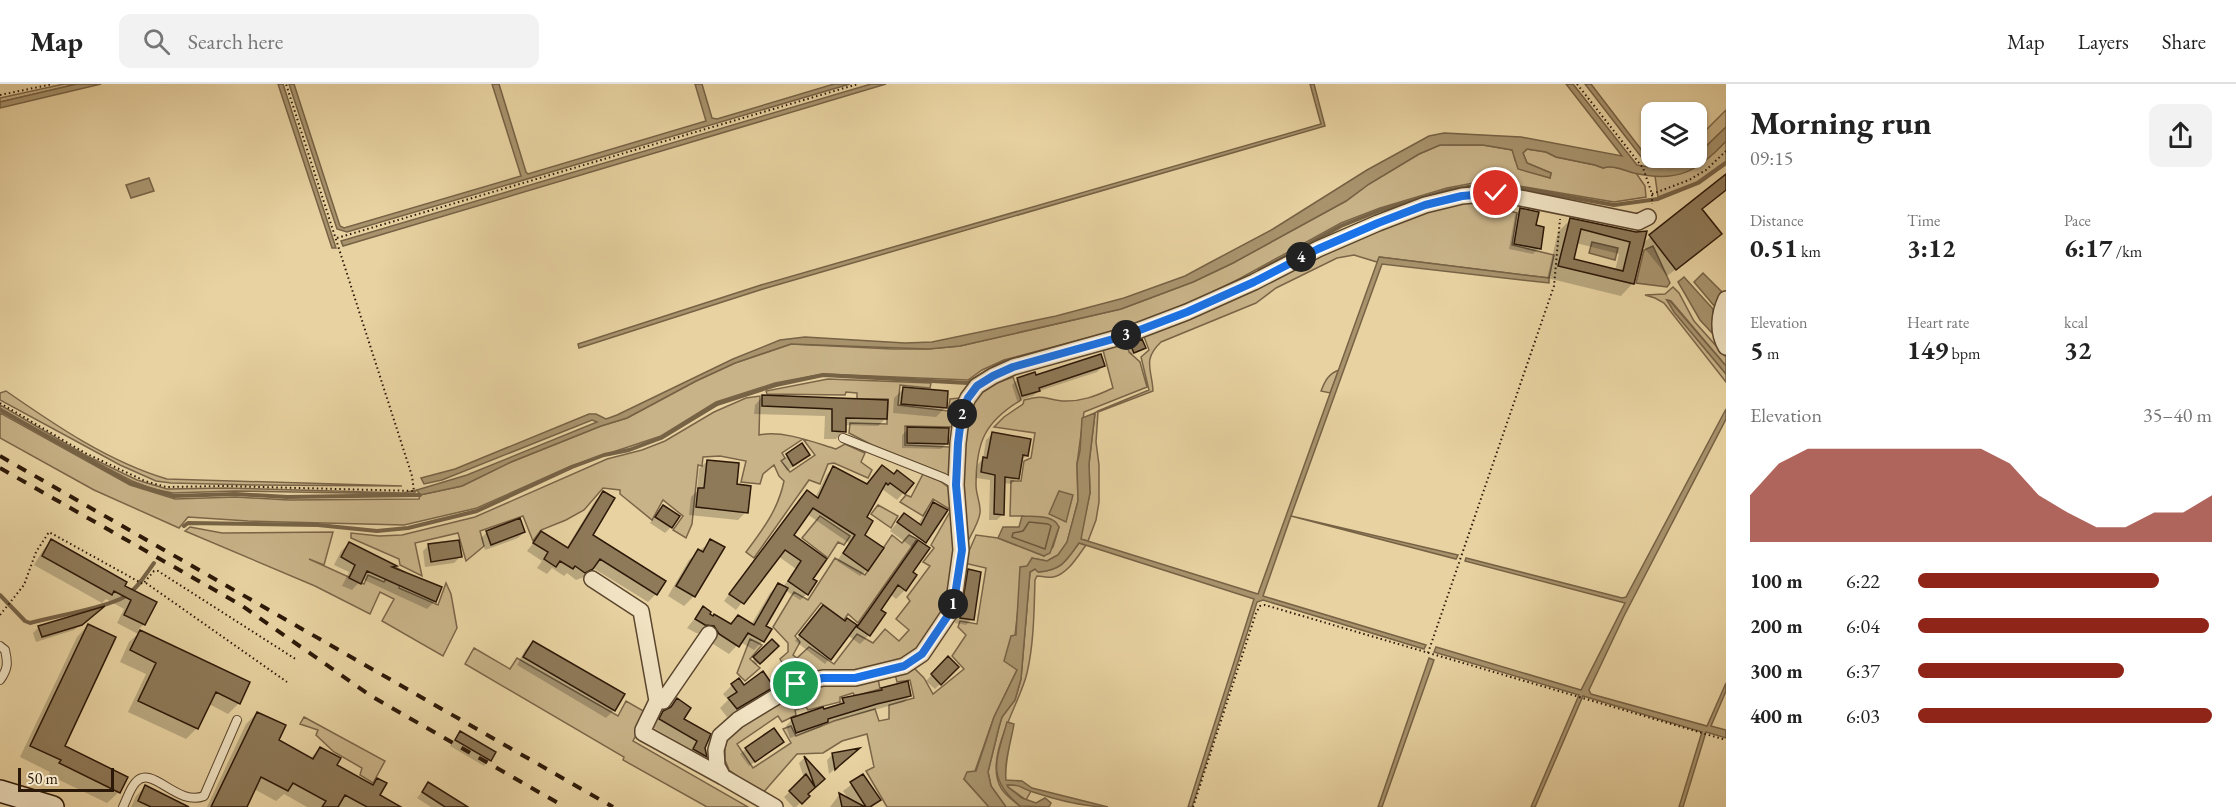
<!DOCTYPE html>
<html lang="en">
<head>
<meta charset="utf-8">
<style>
  :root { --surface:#fff; --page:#f2f2f2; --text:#222; --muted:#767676; --line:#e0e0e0; --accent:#8f2418 }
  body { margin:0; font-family:"EB Garamond",serif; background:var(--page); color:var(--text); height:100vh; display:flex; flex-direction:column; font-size:22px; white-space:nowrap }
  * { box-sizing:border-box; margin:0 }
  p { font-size:20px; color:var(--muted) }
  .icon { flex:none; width:33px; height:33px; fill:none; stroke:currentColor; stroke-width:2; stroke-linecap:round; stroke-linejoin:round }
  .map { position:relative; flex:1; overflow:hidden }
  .panel { display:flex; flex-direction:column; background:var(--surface); width:510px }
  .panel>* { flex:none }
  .tools { position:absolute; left:1641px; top:18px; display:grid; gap:12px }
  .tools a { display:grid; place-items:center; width:66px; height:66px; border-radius:12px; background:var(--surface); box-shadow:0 2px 4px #0004; font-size:30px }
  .scale { position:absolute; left:18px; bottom:15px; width:96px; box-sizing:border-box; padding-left:6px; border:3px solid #2c1808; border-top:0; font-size:16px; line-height:21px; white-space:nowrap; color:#2c1808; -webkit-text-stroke:4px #f0e2c2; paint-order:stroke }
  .pin { position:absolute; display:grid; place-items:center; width:51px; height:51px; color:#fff; margin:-26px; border:3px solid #fff; border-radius:50%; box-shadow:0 2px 6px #0007 }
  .km { position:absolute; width:30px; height:30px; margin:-15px; border-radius:50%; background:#222; color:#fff; font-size:16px; line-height:30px; text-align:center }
  .round { display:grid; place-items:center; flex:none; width:63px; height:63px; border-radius:12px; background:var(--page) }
  .summary { display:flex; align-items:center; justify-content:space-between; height:102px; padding:0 24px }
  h1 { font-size:33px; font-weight:700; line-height:45px }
  .figures { display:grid; grid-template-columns:repeat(3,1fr); gap:9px; height:102px; padding:6px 24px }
  .figures div { display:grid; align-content:center }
  .figures b { font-size:26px; font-weight:700 }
  .figures small { font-size:16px; font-weight:400 }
  .figures p { font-size:16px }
  .chart { height:168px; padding:12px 24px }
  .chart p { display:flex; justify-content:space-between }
  .chart svg { width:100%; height:108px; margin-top:6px; fill:var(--accent); opacity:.7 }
  ul { padding:0 24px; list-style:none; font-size:20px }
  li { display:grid; grid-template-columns:96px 72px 1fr; align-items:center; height:45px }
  li i { height:15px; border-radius:8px; background:var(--accent) }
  header { display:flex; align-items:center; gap:36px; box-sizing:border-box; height:84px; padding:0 30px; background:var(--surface); border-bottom:2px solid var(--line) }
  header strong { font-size:28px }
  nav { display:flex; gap:33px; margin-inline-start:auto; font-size:21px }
  .search { width:420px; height:54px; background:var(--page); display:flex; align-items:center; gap:15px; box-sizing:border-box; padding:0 21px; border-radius:12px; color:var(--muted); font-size:22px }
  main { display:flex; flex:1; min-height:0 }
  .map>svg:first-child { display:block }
  .green { fill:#c8b287; stroke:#7a6548; stroke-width:1.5; fill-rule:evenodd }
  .water { fill:#a8936d; stroke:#766245; stroke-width:1.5 }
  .shadow { fill:#0003; fill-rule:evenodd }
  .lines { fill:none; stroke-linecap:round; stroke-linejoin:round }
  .shore { stroke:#6a563a; stroke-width:1.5 }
  .stream { stroke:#766245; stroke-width:4 }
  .building { fill:#8e7958; stroke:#2c1808; stroke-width:1.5; fill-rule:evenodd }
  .lane-casing { stroke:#5b462e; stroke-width:10 }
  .street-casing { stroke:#5b462e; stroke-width:18 }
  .secondary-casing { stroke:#2c1808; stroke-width:24 }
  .path { stroke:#2c1808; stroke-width:2; stroke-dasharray:1.5 3; stroke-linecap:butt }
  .lane { stroke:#f0e2c2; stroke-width:8 }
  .street { stroke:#f0e2c2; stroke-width:15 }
  .secondary { stroke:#f0e2c2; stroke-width:21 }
  .rail { stroke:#2c1808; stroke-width:4; stroke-dasharray:10 10; stroke-linecap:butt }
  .route-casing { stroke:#fff; stroke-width:12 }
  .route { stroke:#1a73e8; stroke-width:8 }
</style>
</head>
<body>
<header>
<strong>Map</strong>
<div class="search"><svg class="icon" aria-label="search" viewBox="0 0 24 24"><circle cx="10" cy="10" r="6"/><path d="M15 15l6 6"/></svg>Search here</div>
<nav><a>Map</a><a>Layers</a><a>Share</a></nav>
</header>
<main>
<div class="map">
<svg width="1726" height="723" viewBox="0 0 1726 723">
  <rect width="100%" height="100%" fill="#e8d2a1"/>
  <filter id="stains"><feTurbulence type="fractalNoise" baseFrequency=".00333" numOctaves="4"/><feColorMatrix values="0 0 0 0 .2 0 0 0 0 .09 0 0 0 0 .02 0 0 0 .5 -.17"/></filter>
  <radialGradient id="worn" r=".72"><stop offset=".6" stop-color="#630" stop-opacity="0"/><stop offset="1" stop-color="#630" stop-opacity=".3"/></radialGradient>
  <!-- green -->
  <path class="green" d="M 64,0 L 77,0 L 0,18 L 0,14 Z
    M 1726,26 L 1726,43 L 1697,71 L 1697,55 Z
    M 1726,57 L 1726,77 L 1697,98 L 1658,113 L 1655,92 C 1685,92 1706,79 1726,57 Z
    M 1440,61 L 1483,61 L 1513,66 L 1515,76 L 1550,94 L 1551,89 L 1527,79 L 1523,69 L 1527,65 L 1546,68 L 1556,73 L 1595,81 L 1603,84 L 1610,82 L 1636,89 L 1645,102 L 1646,113 L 1614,118 L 1501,99 L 1479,98 L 1447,104 L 1380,124 L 1341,139 L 1239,195 L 1190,219 L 1125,244 L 1004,276 L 982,286 L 968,296 L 823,290 L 775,299 L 716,318 L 661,352 L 571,382 L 477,424 L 404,441 L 248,437 L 188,433 L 179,444 L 94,406 L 0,354 L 0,329 L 130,401 L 175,415 L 236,413 L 289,416 L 419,415 L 420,411 L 462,402 L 511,378 L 601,342 L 627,334 L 696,297 L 735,279 L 791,260 L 892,265 L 928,265 L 960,262 L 1121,225 L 1193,198 L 1233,179 L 1346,117 L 1369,100 L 1419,70 Z
    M 1645,72 L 1652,74 L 1693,74 C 1675,84 1660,90 1645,72 Z
    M 1472,115 L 1508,117 L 1507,126 L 1517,129 L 1512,161 L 1554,171 L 1549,194 L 1380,173 L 1377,178 L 1354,171 L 1337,174 L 1276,204 L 1256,219 L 1161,258 C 1142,276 1152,285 1153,307 L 1098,328 L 1096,358 L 1099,381 L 1099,418 L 1096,436 L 1088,457 L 1080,455 L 1090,409 L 1089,380 L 1095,329 L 1098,327 L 1149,306 L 1141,273 L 1149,266 L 1143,250 L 1380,141 Z
    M 1673,203 L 1679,209 L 1694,237 L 1726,273 L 1726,282 L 1671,217 L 1667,216 L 1726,290 L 1726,298 L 1664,219 L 1655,214 L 1645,211 L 1665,210 Z
    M 1126,259 L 1129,268 L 1140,278 L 1147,303 L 1084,328 L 1077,380 L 1078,417 L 1067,459 L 1058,471 L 1047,477 L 1032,474 L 1018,525 L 1015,551 L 1017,586 L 994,633 L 975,687 L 964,695 L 989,723 L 887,723 L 866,687 L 874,683 L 867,650 L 842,657 L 823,669 L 797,670 L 762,710 L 729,686 L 725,676 L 725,663 L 729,651 L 741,639 L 803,606 L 825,599 L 878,594 L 880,605 L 855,612 L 853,609 L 840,613 L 840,618 L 808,626 L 806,623 L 795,626 L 796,631 L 782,638 L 778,632 L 737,660 L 753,684 L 791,659 L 783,645 L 791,642 L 796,652 L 834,637 L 875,625 L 879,637 L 889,635 L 889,621 L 914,614 L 910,596 L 897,598 L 895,590 L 913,583 L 924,594 L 933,610 L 964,585 L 952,572 L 966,551 L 958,543 L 960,537 L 977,540 L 986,484 L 964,479 L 976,451 L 998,454 L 1044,472 L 1053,463 L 1059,443 L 1022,432 L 1010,432 L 1011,397 L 1021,397 L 1024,377 L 1031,374 L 1035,349 L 994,343 L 1004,333 L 1023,320 L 1024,316 C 1046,310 1043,315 1062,317 C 1081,318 1096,312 1113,304 L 1103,266 Z
    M 1339,286 L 1330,309 L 1321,307 C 1325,297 1328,290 1339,286 Z
    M 1013,293 L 1021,316 C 984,338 976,359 976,401 C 976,411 981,420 980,429 C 979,439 969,454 965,463 L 961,373 L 965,328 L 983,304 Z
    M 828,295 L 931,299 L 930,304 L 900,301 L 898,321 L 948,327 L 950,315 L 959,314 L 955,343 L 905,342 L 905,361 L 949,363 L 953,371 L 952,391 L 946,391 L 872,361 L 849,349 L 850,339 L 887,340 L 888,315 L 857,315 L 857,309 L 846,308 L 845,311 L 767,310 L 766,307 Z
    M 6,307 C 55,341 109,378 167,395 L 402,402 L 254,401 L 171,399 L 156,397 L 120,381 L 0,316 L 0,309 Z
    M 760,312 L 759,351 C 783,346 813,358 836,365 L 845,360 L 865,369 L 861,378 L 872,386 L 868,394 L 834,379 L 828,380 L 820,400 L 809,396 L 754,474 L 746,468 C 763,445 778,426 784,397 L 779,392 L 774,381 L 763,390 L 760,400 L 741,398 L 746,377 L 720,372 L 703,373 L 702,382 L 698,381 L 692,440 L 686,454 L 673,446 L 683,432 L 663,416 L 652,436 L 620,410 L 620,406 L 603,404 L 584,426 L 566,436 L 541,446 L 533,457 L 523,432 L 480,447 L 484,462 L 466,477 L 458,449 L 415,459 L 422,492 L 400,481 L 399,475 L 351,454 L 351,449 L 379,452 L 402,451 L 475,433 L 607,375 L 642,366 L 665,357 L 714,328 L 746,314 ZM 803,355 L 815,371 L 790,388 L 781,377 L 785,374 L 782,369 Z
    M 0,321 L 85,371 L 137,396 L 167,405 L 225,404 L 403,409 L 417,406 L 414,409 L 405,410 L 235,407 L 173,409 L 153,405 L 132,397 L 80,370 L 0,324 Z
    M 923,390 L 940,397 L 952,406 L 955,479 L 943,525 L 933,547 L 911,574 L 858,589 L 793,598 L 780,575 L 788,568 L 788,559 L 773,543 L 794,508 L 808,516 L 835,474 L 865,491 L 892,451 L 902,459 L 909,451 L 917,455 L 858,539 L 848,530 L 844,536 L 821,519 L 795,552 L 800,558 L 793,571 L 797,574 L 809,563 L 834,580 L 857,550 L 873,559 L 885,545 L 899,557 L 909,546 L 896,535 L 910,517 L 907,513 L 930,482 L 923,478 L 934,464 L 931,461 L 951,426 L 933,415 L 923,432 L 900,418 L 906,411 L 911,413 Z
    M 878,421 L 898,432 L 891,444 L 871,430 Z
    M 820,432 L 850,452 L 844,461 L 838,458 L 828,474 L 802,454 Z
    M 190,443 L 222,449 L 333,448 L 324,481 L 309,475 L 364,500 L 368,491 L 384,498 L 393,482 L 405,488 L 399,504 L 438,521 L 446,499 L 451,510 L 457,544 L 443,572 L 382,537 L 394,515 L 380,508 L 370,530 L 315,502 L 185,447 Z
    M 1079,459 L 1086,461 C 1078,472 1067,491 1053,493 C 1048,494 1043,492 1037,492 L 1035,496 C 1034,527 1034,559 1027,589 C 1020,620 983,673 1001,704 C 1006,712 1014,717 1021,723 L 1006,723 L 991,702 L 988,688 L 999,643 L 1002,633 L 1015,616 L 1021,595 L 1030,488 L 1035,485 L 1039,488 C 1062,486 1066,477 1079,459 Z
    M 750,555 L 762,561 L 750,575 L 760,584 L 745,597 L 737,589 Z
    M 474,564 L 510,585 L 517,574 L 618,632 L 626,617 L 647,629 L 633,657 L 748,723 L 707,723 L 623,676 L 624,673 L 465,580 Z
    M 304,633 L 385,677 L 373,699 L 360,691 L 362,684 L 334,668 L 316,651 L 318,646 L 300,640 Z
    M 1020,700 L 1031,707 L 1026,716 L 1008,703 L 1007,701 Z"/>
  <!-- water -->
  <path class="water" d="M 77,0 L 101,0 L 0,24 L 0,18 Z
    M 278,0 L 283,0 L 336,164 L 332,164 Z
    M 289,0 L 294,0 L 340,142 L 344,144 L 521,92 L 492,0 L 499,0 L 526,88 L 528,90 L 706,37 L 695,0 L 702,0 L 712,34 L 717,35 L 834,0 L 850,0 L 347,148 L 337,145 Z
    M 871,0 L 886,0 L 343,162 L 341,157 Z
    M 1310,0 L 1314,0 L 1325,42 L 763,205 L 579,264 L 578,260 L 761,201 L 1321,40 Z
    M 1566,0 L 1573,0 L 1637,81 L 1649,83 L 1585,0 L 1591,0 L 1653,81 C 1676,87 1678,76 1696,74 L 1697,71 L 1726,43 L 1726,57 C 1698,88 1676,99 1634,89 C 1623,86 1614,81 1603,84 L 1595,81 L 1556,73 L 1546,68 L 1527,65 L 1523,69 L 1527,79 L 1551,89 L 1550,94 L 1518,85 L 1512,66 L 1483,61 L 1440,61 L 1419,70 L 1369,100 L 1346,117 L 1233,179 L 1193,198 L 1121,225 L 960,262 L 928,265 L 791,260 L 735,279 L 696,297 L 627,334 L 601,342 L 511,378 L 462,402 L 420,411 L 417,406 L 467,391 L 597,338 L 592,336 L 442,396 L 424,400 L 421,394 L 455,385 L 589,330 L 596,330 L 606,335 L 617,331 L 733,275 L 780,256 L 805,253 L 905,259 L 932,258 L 1056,232 L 1124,214 L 1185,192 L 1211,178 L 1273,145 L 1367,86 L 1429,52 L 1444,49 L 1521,53 L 1622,72 Z
    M 149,94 L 154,107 L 131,114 L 126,101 Z
    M 1592,158 L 1618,164 L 1615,176 L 1589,169 Z
    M 1653,162 L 1670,199 L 1667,203 L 1636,199 L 1644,166 Z
    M 1379,173 L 1549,194 L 1549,199 L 1382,180 L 1291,432 L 1458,471 L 1456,475 L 1291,432 L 1263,512 L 1426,561 L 1424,565 L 1263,516 L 1257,518 L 1192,723 L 1188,723 L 1254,515 L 1079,459 C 1066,477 1062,486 1038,488 L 1035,485 L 1030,488 L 1021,595 L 1015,616 L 1002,633 L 999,643 L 988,688 L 991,702 L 1006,723 L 989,723 L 964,695 L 967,688 L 976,687 L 994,633 L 1017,586 L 1004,577 L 1011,552 L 1016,551 L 1020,483 L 1027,482 L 1032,474 L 1047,477 L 1058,471 L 1067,458 L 1078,417 L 1077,380 L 1080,367 L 1082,334 L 1095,329 L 1089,380 L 1090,409 L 1081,455 L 1258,510 Z
    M 1703,189 L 1722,208 L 1716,224 L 1694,198 Z
    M 1684,193 L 1713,225 L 1712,249 L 1700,236 L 1678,198 Z
    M 1667,216 L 1670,217 L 1726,282 L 1726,290 L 1674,228 Z
    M 1726,325 L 1726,335 L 1624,532 L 1589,606 L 1591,610 L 1707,642 L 1726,599 L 1726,607 L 1711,642 L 1726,646 L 1726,654 L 1706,648 L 1683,723 L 1679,723 L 1702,648 L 1583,612 L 1535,723 L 1531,723 L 1579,611 L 1434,568 L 1436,563 L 1581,606 L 1625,519 L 1465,477 L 1466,474 L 1622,514 L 1626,513 Z
    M 1059,407 L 1073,411 L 1066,438 L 1049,430 Z
    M 1022,432 C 1035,433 1053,430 1059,443 L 1050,469 L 1044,472 L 998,454 L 1003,443 L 1019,443 Z
    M 1429,574 L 1434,576 L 1382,723 L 1378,723 Z
    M 1007,638 L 1014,640 C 1011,658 1004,678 1006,696 L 1022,697 L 1032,704 L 1108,723 C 1083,723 1057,716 1033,708 C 1022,705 1021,700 1007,701 L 1008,703 L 1022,714 L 1036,719 L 1045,714 L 1051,719 L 1049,723 L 1020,722 C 986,694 996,677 1007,638 Z"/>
  <!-- shadow -->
  <path class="shadow" d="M 1726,92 L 1726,106 L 1701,126 L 1712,158 L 1667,192 L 1642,161 L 1633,199 L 1621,212 L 1547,194 L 1558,148 L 1570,136 L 1642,160 ZM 1576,159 L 1619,170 L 1615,187 L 1572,176 Z
    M 1520,125 L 1534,142 L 1539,164 L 1533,170 L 1509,165 L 1515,131 Z
    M 1142,257 L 1144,264 L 1131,271 L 1128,264 Z
    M 1103,282 L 1097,288 L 1039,307 L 1033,312 L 1017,317 L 1012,301 L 1018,295 Z
    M 903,305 L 945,324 L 936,333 L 893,329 L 894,314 Z
    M 763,312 L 886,334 L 878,342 L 844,341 L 844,347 L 836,355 L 824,355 L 825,332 L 754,330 L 755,321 Z
    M 908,345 L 947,359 L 941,365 L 902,364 L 902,351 Z
    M 992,350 L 1027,371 L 1020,378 L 1017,394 L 1011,400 L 1003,399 L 1003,430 L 997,436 L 989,436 L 990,396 L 976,394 L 978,380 L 983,375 L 986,356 Z
    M 802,361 L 808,371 L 787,387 L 781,377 Z
    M 707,377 L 735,401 L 746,428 L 738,436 L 689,431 L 691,413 L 697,407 L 699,385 Z
    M 833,384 L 866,402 L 894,392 L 912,399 L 897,416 L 882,405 L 865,434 L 863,452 L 867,486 L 860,492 L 837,477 L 849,459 L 807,430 L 792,451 L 811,495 L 807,510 L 800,516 L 785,506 L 764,543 L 763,557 L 754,566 L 740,558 L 729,570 L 710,558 L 705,550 L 696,549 L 687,544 L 703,524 L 708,530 L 729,541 L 738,533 L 751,541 L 770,509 L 778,501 L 783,503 L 796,485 L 778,472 L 736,526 L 724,517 L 800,414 L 807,408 L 815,414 L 827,390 Z
    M 603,409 L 591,452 L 656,510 L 648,518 L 593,484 L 584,493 L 576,496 L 567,489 L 564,492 L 552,484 L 547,490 L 537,484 L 542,477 L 527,467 L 541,449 L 566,465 L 595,417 Z
    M 934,420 L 946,426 L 910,450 L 923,459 L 905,506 L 896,515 L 890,510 L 879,526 L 869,551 L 860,560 L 847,551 L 825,580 L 795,557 L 817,529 L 845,539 L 848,536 L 856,543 L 912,463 L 890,447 L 904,431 L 918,441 L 925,428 Z
    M 663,422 L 671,443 L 665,449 L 650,439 Z
    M 487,448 L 524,448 L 518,454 L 485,466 L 481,454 Z
    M 51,457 L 123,503 L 155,519 L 144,540 L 138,546 L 248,599 L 239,619 L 228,630 L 209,620 L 197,644 L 186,655 L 128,628 L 146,590 L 120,578 L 129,558 L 138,550 L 117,539 L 124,525 L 106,515 L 102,519 L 34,481 L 43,466 Z
    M 711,457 L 723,464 L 693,513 L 684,522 L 668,512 L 689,476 Z
    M 349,459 L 395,483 L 393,485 L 435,517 L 427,525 L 362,495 L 352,506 L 342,502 L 349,488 L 334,481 L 341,467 Z
    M 429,461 L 460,473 L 454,479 L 425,483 L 423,467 Z
    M 969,487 L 972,535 L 966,541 L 955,539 L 963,493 Z
    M 99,525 L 74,546 L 36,558 L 33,549 L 39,543 Z
    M 88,541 L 63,662 L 119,708 L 107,719 L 49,691 L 50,688 L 20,673 L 77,553 Z
    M 772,557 L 777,562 L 756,581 L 752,577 Z
    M 533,558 L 614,626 L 606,634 L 517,581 L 525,566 Z
    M 948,574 L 957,583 L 935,605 L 926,597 Z
    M 732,601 L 744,603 L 772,603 L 763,611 L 727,633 L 720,624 L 728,616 L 723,610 Z
    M 882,605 L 910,612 L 904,618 L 825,639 L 821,643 L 790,654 L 786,642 L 791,636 L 822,625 L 823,627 L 837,621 L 843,615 L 879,609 Z
    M 677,616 L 682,635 L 704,664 L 705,672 L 698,680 L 686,673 L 691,665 L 652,643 L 656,636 Z
    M 257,629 L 277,657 L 310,675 L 320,664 L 335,682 L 371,702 L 377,696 L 378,712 L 398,723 L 307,723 L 284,710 L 276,717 L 254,705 L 245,723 L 207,723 L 246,640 Z
    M 460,649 L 489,676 L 484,682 L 450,662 Z
    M 782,658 L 749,682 L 740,670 L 746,665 Z
    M 856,666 L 829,690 L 827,676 L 833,670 Z
    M 804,674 L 823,695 L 796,723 L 793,723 L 784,713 L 804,694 L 799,679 Z
    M 863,692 L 879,716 L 872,723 L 830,723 L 839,711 L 850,717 L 843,707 Z
    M 428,700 L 456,723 L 431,723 L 417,714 Z
    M 145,703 L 186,723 L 131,723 L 136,712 Z"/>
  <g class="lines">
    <!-- shore -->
    <path class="shore" d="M 1029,438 L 1048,440 L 1051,442 L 1045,465 L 1012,453 L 1013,449 L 1023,447 Z"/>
    <!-- stream -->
    <path class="stream" d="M 1259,187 L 1341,142 L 1381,126 L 1450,106 L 1480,101 L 1519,104 L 1614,121 L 1658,115 L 1698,99 L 1726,79
      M 0,326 L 130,399 L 174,412 L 235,410 L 287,413 L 420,411
      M 184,442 L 188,439 L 318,441 L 377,447 L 408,444 L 477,427 L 572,383 L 604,371 L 629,366 L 661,354 L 717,320 L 776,301 L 823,291 L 968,299 L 1003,278 L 1013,276
      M 0,511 L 25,537 L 30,539 C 55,532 106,524 126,512 C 138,504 146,490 154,479"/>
  </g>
  <!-- building -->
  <path class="building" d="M 1726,90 L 1726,106 L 1702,125 L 1722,150 L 1676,186 L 1649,151 Z
    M 1520,124 L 1539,128 L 1536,141 L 1544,143 L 1541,165 L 1514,160 Z
    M 1570,134 L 1636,148 L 1647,147 L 1634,200 L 1558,182 ZM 1581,145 L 1630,158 L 1623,187 L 1574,175 Z
    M 1142,255 L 1146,264 L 1134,269 L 1130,260 Z
    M 1101,270 L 1105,282 L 1039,304 L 1040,307 L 1022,312 L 1017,294 L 1035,288 L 1036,291 Z
    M 903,303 L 948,307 L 947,324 L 901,320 Z
    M 762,311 L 888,316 L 887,335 L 846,334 L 846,348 L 832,347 L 832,325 L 762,322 Z
    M 907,343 L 949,344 L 948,360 L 907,359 Z
    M 992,348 L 1031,355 L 1028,372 L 1023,371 L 1019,395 L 1005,393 L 1004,431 L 994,430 L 995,391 L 981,388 L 983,373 L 987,374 Z
    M 802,359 L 810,371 L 793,382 L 786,370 Z
    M 707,376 L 739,379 L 737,400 L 751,402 L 748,429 L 696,423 L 698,404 L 704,404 Z
    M 882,381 L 894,390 L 897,386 L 914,399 L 905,410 L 890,399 L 888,401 L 886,399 L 867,433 L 873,437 L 865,451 L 884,464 L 868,487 L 843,469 L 855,451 L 813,424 L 794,451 L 827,475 L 813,495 L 817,497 L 808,511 L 788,497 L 801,477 L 785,466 L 744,520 L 729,510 L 807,406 L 818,414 L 833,382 L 867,400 Z
    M 603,407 L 615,414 L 593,451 L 666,497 L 657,511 L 600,475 L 593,485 L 585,489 L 575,482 L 573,485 L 560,477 L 556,483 L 544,475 L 548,468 L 533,459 L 541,447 L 568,464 Z
    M 933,418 L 948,426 L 926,459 L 897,438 L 904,429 L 921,441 Z
    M 663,421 L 680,432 L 672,444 L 655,433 Z
    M 520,434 L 525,448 L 491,461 L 486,447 Z
    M 51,455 L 127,498 L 125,502 L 157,518 L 145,541 L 124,531 L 131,516 L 114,507 L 112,511 L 42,472 Z
    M 710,455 L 725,463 L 695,513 L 676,502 L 698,465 L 703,468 Z
    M 459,456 L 462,473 L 431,478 L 428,460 Z
    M 918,456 L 930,464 L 913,488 L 917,491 L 906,507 L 898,501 L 881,526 L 886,529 L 870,552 L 857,543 Z
    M 349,458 L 397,482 L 392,483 L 442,503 L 436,518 L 367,487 L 361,500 L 349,494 L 355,481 L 341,473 Z
    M 968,485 L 981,488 L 974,536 L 960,534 Z
    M 778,499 L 788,504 L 766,542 L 772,545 L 764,558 L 748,549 L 739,563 L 719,550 L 714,542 L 705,541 L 695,535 L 703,522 L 711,528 L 710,530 L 713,532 L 714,530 L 731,540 L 738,531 L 754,541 Z
    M 823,521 L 845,537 L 847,534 L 857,541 L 831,576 L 799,551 Z
    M 105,522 L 82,541 L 42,553 L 38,542 Z
    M 88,540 L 116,553 L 65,662 L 128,693 L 120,709 L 59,679 L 61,676 L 30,662 Z
    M 140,546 L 250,598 L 240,620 L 216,608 L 198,645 L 138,617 L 156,579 L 130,566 Z
    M 772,555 L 779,562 L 760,580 L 753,573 Z
    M 533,557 L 625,610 L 615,627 L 523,573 Z
    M 948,572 L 959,583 L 941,601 L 931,590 Z
    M 763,587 L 774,603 L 737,625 L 728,614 L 737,608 L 731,600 L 739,594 L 744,601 Z
    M 908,597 L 911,612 L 877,620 L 828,635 L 828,638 L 796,649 L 791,634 L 823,623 L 824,625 L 844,619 L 842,614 L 882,606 L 881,604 Z
    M 677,614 L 691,624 L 684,635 L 711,650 L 705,664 L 707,673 L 693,665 L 697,657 L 659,635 L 663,627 L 671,623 Z
    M 257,628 L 286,641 L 279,656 L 313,675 L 320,663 L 341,674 L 337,681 L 373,701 L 377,694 L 387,699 L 380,711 L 401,723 L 367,723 L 345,711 L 338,723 L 322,723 L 326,717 L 293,699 L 288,707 L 261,693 L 247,723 L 211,723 Z
    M 774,644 L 784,658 L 755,678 L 745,664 Z
    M 460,647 L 496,668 L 491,677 L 455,656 Z
    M 860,664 L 839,682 L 835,686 L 832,669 Z
    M 804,672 L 825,695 L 808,710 L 810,712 L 802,720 L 789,707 L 806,690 L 815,703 Z
    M 863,690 L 881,716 L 870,723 L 866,723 L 850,698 Z
    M 428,698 L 468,723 L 445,723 L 422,708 Z
    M 145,701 L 189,723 L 151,723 L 138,717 Z
    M 839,709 L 865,723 L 842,723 Z"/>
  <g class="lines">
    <defs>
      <path id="lane" d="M 843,354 L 944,394 L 956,401
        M 0,562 L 5,566 C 8,579 8,585 0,596
        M 123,723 C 127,715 130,704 136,698 C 152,680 177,723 204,712 L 237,636"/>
      <path id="street" d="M 1726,215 C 1719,230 1717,248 1726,263
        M 592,495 L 641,527 L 657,617 L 643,646 L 643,649 L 723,693
        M 657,617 L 663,617 L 709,550
        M 775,723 L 723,693 L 717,682 L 716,666 L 720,652 L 738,636 L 797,600 L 823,594 L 855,594 L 904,582 L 922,570 L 953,524 L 961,466 L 956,401 L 958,359 L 962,327 L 968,314 L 977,302 L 993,292 L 1013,283 L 1124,252 L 1187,228 L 1254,198 L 1318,165 L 1378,139 L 1425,121 L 1462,112 L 1496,109 L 1638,138 L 1648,133"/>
      <path id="secondary" d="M 0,707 L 53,723"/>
    </defs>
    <!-- lane casing -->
    <use href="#lane" class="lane-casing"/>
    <!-- street casing -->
    <use href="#street" class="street-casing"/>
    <!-- secondary casing -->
    <use href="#secondary" class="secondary-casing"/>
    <!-- path -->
    <path class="path" d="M 1577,0 L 1643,84 L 1652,110 L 1652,120
      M 0,11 L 53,0
      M 1652,110 L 1689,96 L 1706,86 L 1726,67
      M 337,154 L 858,0
      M 0,319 L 85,369 L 145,397 L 166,403 L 224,402 L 414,407 L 412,392 L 286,0
      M 146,499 L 287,598
      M 0,531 L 24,501 L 36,468 L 49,448 L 143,500 L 154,487 L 158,487 L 297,576
      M 1428,569 L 1554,202 L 1560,135
      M 1193,723 L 1256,529 L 1260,522 L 1265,521 L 1726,656"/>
    <!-- lane -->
    <use href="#lane" class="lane"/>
    <!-- street -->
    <use href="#street" class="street"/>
    <!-- secondary -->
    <use href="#secondary" class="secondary"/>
    <!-- rail -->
    <path class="rail" d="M 0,372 L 613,723
      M 0,384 L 241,521 L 371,612 L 565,723"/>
  </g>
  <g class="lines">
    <defs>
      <path id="route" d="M 796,600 L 823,594 L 855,594 L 904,582 L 922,570 L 953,524 L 962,466 L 956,401 L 958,359 L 962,327 L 968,314 L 977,302 L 993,292 L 1013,283 L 1124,252 L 1187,228 L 1254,198 L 1318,165 L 1378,139 L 1425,121 L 1462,112 L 1496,109"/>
    </defs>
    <!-- route casing -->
    <use href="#route" class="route-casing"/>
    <!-- route -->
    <use href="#route" class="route"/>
  </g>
  <rect width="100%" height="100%" filter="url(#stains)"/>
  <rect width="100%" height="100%" fill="url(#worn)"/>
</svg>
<div class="tools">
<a><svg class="icon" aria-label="layers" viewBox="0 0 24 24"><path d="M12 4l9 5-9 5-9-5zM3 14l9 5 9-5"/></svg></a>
</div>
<div class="scale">50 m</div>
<div class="pin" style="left:796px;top:600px;background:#1e9e55"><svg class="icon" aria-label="arrive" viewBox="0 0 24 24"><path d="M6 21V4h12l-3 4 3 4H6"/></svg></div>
<div class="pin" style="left:1496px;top:109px;background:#d93025"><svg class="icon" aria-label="check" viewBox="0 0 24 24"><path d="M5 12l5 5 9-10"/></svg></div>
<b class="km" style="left:953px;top:520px">1</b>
<b class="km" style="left:962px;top:330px">2</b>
<b class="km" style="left:1126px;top:251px">3</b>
<b class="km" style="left:1301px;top:173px">4</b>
</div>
<section class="panel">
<div class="summary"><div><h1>Morning run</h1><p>09:15</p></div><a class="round"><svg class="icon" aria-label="share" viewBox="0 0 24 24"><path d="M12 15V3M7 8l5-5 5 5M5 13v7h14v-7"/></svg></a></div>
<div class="figures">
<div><p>Distance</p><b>0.51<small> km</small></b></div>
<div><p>Time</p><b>3:12</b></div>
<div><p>Pace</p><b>6:17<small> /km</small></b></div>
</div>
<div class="figures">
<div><p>Elevation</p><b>5<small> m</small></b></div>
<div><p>Heart rate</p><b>149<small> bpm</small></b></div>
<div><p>kcal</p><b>32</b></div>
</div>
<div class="chart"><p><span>Elevation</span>35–40 m</p>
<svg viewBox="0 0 160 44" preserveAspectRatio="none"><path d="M0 44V25L10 12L20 6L30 6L40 6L50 6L60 6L70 6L80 6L90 12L100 25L110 32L120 38L130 38L140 32L150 32L160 25V44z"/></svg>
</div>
<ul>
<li><b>100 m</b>6:22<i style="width:82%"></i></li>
<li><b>200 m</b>6:04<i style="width:99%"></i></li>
<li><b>300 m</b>6:37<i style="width:70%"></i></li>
<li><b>400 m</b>6:03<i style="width:100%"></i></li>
</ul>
</section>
</main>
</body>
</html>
